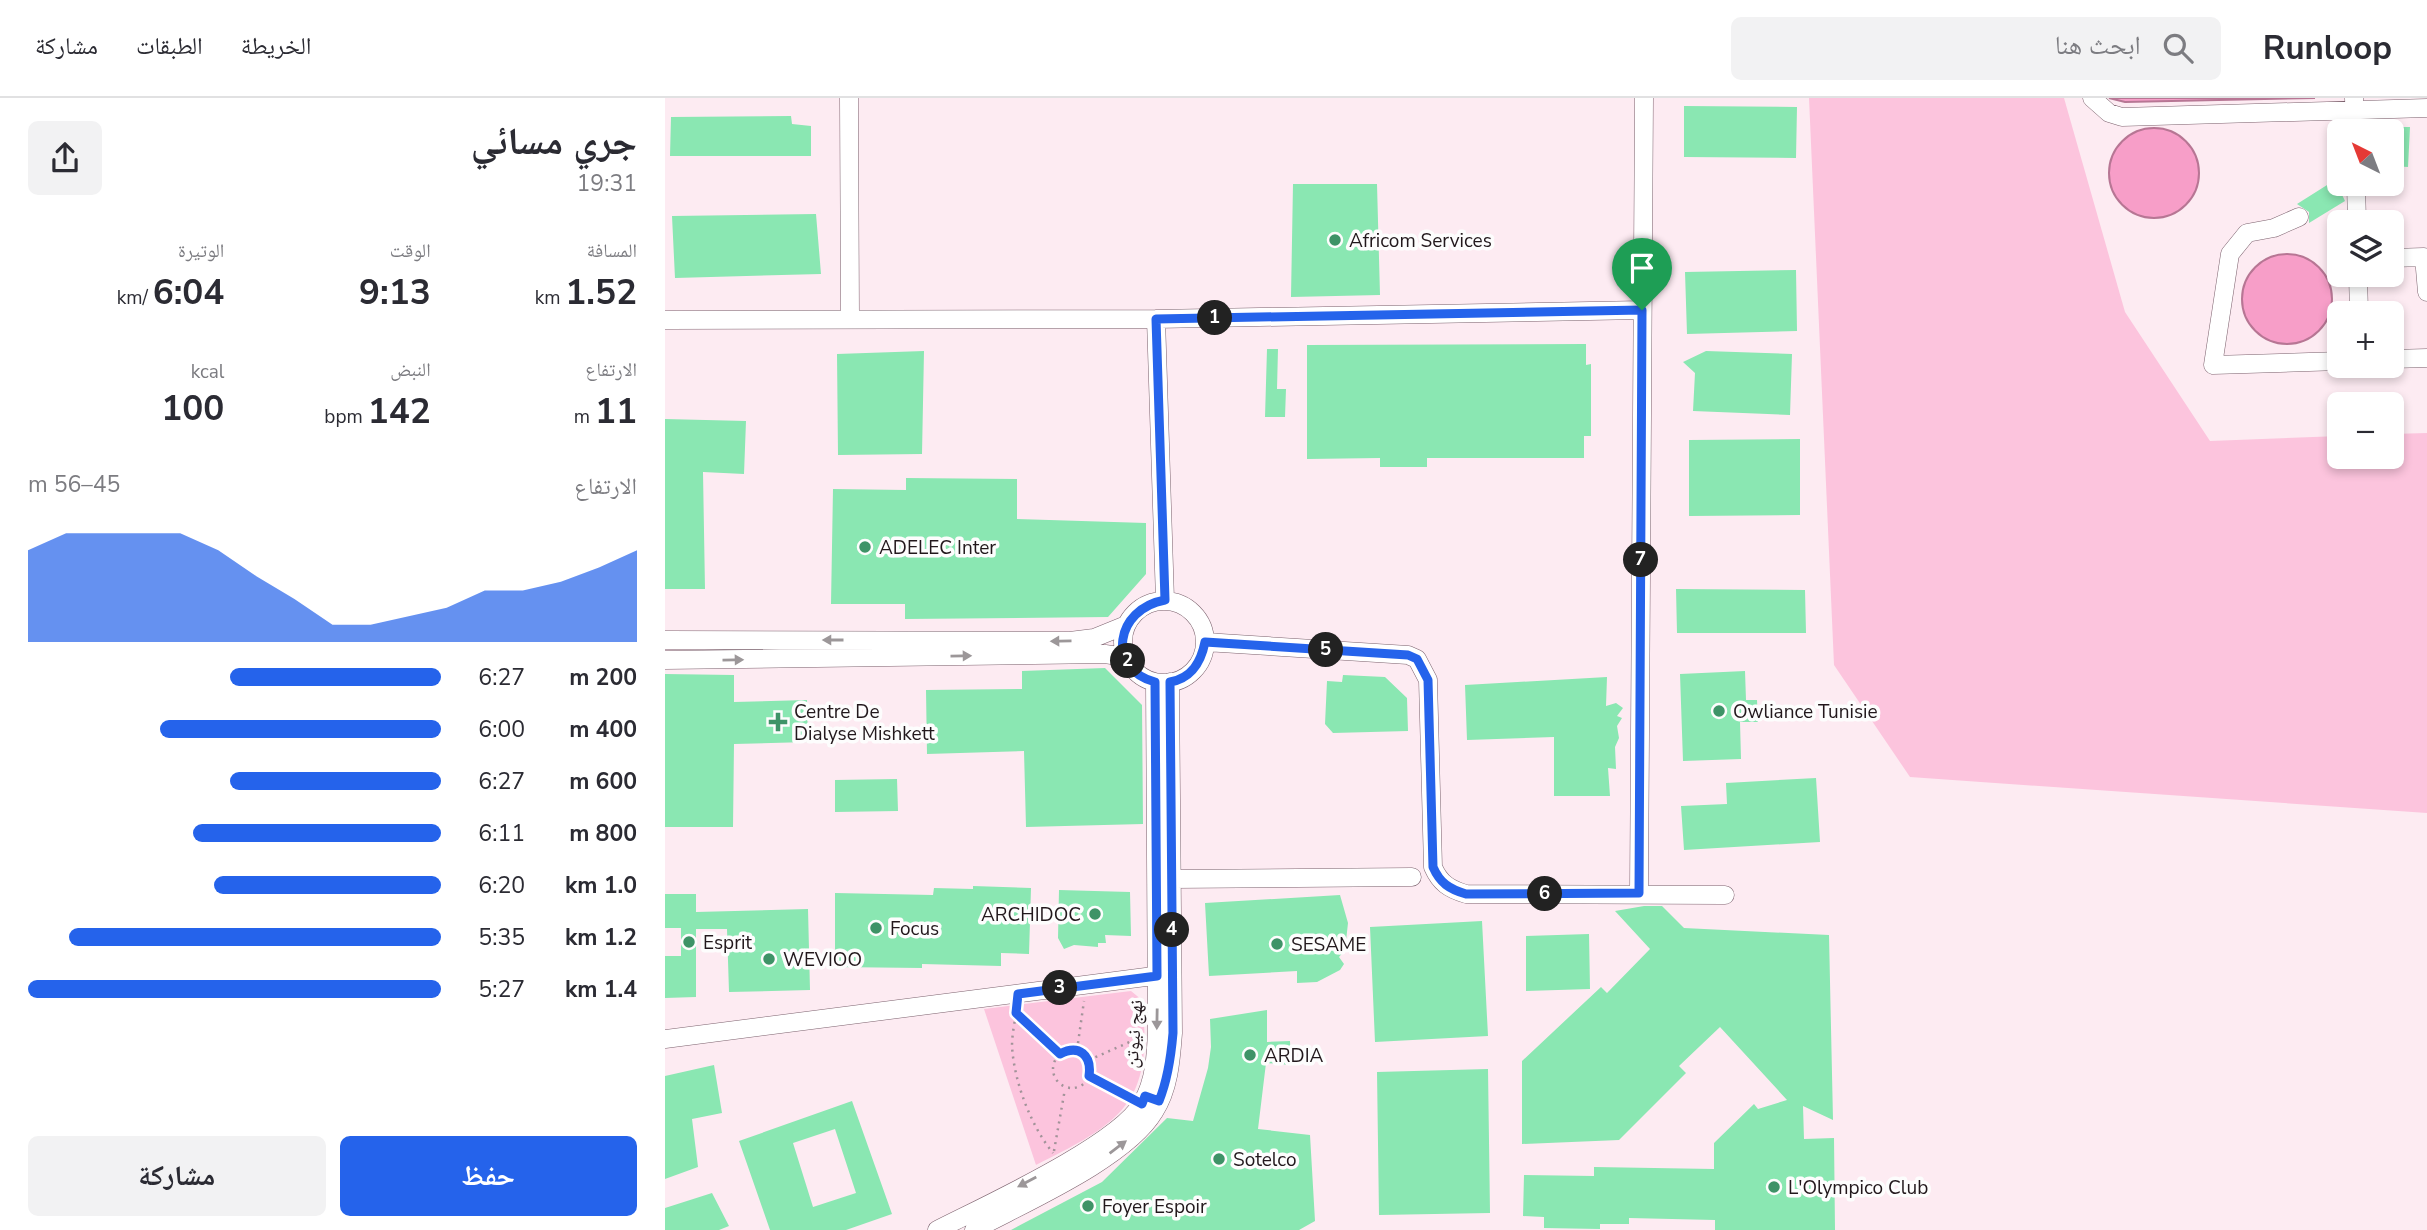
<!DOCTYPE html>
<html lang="ar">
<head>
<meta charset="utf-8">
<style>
  :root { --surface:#fff; --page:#f2f2f3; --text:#2b2b33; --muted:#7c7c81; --line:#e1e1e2; --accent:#2563eb }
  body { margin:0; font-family:"Nunito Sans","Noto Naskh Arabic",sans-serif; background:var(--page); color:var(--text); direction:rtl; height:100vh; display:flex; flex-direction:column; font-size:26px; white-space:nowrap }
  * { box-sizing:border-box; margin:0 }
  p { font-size:23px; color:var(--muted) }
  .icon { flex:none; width:38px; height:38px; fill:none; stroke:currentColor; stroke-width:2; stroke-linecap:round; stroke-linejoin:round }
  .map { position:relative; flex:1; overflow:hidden; direction:ltr }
  .side { display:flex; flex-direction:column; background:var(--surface); width:665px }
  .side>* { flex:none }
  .needle { width:46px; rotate:318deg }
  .tools { position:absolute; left:1662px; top:21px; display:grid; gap:14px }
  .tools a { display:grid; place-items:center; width:77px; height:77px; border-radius:10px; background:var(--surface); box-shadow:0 4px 10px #0003; font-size:35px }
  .pin { position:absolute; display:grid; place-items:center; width:60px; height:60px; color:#fff; margin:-72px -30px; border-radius:50% 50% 50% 0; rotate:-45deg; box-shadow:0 0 7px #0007 }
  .pin .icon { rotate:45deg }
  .km { position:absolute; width:35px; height:35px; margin:-18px; border-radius:50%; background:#222; color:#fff; font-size:19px; line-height:35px; text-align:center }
  .round { display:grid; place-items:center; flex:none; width:74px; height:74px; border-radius:10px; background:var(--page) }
  .overview { display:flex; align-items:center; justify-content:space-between; height:119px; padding:0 28px }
  h1 { font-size:38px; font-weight:700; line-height:52px }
  .figures { display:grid; grid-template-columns:repeat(3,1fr); gap:10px; height:119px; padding:7px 28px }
  .figures div { display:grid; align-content:center }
  .figures b { font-size:35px; font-weight:700 }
  .figures small { font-size:19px; font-weight:400 }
  .figures p { font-size:19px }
  .chart { height:196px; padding:14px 28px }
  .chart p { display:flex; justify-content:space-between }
  .chart svg { width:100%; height:126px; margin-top:7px; fill:var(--accent); opacity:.7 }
  .primary-button { display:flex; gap:14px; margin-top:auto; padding:14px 28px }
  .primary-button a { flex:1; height:80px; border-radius:10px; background:var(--accent); color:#fff; font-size:28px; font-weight:700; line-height:80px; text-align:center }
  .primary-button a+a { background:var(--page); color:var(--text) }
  ul { padding:0 28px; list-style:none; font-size:23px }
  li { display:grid; grid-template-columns:112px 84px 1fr; align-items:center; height:52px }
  li i { height:18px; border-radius:9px; background:var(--accent) }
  header { display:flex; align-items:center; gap:42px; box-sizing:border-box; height:98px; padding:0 35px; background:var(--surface); border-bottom:2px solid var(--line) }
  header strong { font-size:33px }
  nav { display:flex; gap:38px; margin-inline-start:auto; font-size:24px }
  .search { width:490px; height:63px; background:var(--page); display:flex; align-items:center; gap:18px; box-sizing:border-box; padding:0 24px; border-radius:10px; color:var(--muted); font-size:26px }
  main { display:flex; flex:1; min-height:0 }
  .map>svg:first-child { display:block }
  .green { fill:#fcc4dd }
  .water { fill:#f79ec8; stroke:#b77694; stroke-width:2 }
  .building { fill:#8ae7b2; fill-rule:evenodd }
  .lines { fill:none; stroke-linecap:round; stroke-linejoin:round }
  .minor-casing { stroke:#7c626e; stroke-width:19 }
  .path { stroke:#a29399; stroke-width:2.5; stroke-dasharray:2 5; stroke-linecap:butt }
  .minor { stroke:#fff; stroke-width:18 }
  .oneway { fill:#9c9799 }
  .route-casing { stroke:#fff; stroke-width:14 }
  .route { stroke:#2563eb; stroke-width:9 }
  .poi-dot { fill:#3e9367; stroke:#fdfdfd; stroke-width:2.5 }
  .labels { text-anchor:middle; stroke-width:7; stroke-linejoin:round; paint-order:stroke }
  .poi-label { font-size:19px; fill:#22181c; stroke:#fdfdfd; text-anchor:start }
  .street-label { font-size:19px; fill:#22181c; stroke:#fdfdfd }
</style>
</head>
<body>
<header>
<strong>Runloop</strong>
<div class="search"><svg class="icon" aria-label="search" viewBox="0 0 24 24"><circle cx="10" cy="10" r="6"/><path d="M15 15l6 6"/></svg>ابحث هنا</div>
<nav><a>الخريطة</a><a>الطبقات</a><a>مشاركة</a></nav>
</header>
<main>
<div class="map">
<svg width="1762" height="1132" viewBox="0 0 1762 1132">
  <rect width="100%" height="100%" fill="#fdebf2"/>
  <!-- green -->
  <path class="green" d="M 1144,0 L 1399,0 L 1460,214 L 1545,343 L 1675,338 L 1675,359 L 1727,359 L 1727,336 L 1762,335 L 1762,715 L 1245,679 L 1169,567 Z
    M 466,893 L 477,902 C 489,1005 457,1024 371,1067 L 319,911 Z"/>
  <!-- water -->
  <path class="water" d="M 1444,0 L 1650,0 L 1460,4 Z
    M1444 75a45 45 0 1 1 90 0a45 45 0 1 1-90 0Z
    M1577 201a45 45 0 1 1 90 0a45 45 0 1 1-90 0Z"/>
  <!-- building -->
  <path class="building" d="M 1019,8 L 1132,9 L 1131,60 L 1019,59 Z
    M 126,18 L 127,26 L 146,28 L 146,58 L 5,58 L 6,19 Z
    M 1727,29 L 1745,29 L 1743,69 L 1727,68 Z
    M 1670,82 L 1680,103 L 1644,125 L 1644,114 L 1632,106 Z
    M 628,86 L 712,86 L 715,197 L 626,199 Z
    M 151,116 L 156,176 L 10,180 L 7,118 Z
    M 1131,172 L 1132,233 L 1022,236 L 1020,174 Z
    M 921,246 L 921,267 L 926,266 L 926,338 L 919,338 L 919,360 L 762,360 L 762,369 L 715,369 L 715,360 L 642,361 L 642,247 Z
    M 602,251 L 613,251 L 612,291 L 621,291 L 620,319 L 600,319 Z
    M 259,253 L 257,356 L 173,357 L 172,256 Z
    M 1041,253 L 1127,256 L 1125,317 L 1028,313 L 1030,275 L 1018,264 Z
    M 0,321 L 81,323 L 79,376 L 38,374 L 40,491 L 0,491 Z
    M 1135,341 L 1135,417 L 1024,418 L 1024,342 Z
    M 241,380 L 352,381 L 352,421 L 481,425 L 481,476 L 443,519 L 240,521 L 240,506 L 166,506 L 168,391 L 241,392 Z
    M 1011,491 L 1140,492 L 1141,535 L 1012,535 Z
    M 440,570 L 477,607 L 478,726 L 361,729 L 359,653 L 262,656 L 261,592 L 357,591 L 357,573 Z
    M 1080,573 L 1081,602 L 1092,602 L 1093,624 L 1075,624 L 1076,661 L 1018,663 L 1015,576 Z
    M 0,576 L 69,577 L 69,604 L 142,602 L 143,644 L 69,646 L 68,729 L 0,729 Z
    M 678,577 L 720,579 L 742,600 L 743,633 L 668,635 L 660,626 L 662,583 L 677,584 Z
    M 942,579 L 941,608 L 951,605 L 958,610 L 952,618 L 957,620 L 952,628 L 954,640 L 950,649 L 951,671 L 943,670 L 945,698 L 889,698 L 889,639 L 802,642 L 800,587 Z
    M 1151,680 L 1155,744 L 1019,752 L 1016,708 L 1062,706 L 1061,685 Z
    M 232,681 L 233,713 L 170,714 L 170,682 Z
    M 308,788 L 366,790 L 364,856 L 336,855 L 336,868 L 257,866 L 257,870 L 170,869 L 170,795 L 268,797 L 269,790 L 308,791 Z
    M 394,792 L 465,794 L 466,838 L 440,837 L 441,845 L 433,845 L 433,849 L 409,847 L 399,851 L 393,840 Z
    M 0,796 L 31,796 L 31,814 L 143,811 L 145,892 L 64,894 L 62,831 L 31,831 L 31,899 L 0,900 L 0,858 L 16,858 L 16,830 L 0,830 Z
    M 675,797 L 683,825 L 680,852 L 674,859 L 679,866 L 675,872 L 652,884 L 632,885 L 632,873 L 544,878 L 540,805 Z
    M 979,808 L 997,808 L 1019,830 L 1164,837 L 1168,1022 L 1138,1008 L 1139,1041 L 1169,1040 L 1170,1132 L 1050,1132 L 1050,1122 L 964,1120 L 964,1126 L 935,1126 L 935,1131 L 879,1130 L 879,1119 L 858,1118 L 859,1077 L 929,1078 L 929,1069 L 1049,1071 L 1049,1045 L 1089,1006 L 1093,1011 L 1122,1002 L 1055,929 L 1014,968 L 1021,975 L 954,1042 L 857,1046 L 857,963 L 936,889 L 942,895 L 985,851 L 950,813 Z
    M 817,823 L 823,938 L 710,944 L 705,829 Z
    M 924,836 L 925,891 L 861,893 L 861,838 Z
    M 602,912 L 602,944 L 625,943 L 626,967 L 601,965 L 593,1031 L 645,1037 L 650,1123 L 634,1132 L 346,1132 L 437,1084 L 502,1020 L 528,1023 L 543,970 L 546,949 L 545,921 Z
    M 49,967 L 57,1015 L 27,1021 L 33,1069 L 0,1081 L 0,978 Z
    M 823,971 L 825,1115 L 714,1117 L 712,974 Z
    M 187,1003 L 227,1116 L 181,1132 L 105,1132 L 74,1043 ZM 170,1031 L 191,1095 L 148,1109 L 128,1045 Z
    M 47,1095 L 64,1128 L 54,1132 L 0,1132 L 0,1110 Z"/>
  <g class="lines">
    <defs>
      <path id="minor" d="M 184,0 L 185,220
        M 1427,0 L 1444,15 L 1457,19 L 1762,10
        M 1689,0 L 1690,33
        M 1691,86 L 1692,124
        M 1634,119 L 1609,130 L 1582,135 L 1565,156 L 1548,267 L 1675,263
        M 1727,160 L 1759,159 L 1762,194
        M 1693,177 L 1694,215
        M 491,221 L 500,502
        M 0,222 L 491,221 L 977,212
        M 1727,261 L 1762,260
        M458 544a41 41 0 1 1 82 0a41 41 0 1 1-82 0Z
        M 0,542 L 405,543 L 429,540 L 461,527
        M 540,544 L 743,557 L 752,561 L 763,582 L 768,769 C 775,785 784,791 801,796 L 1060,797
        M 0,562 L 440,556 L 460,559
        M 507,781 L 747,779
        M 974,795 L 979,0
        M 0,941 L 504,876
        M 272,1132 C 319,1108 453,1047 477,1005 C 490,983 491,957 492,932 L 490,584
        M 309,1132 C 359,1105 461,1061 489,1014 C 504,991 506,962 508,935 L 505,584"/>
    </defs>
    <!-- minor casing -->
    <use href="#minor" class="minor-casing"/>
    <!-- path -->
    <path class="path" d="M 352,910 C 350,922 347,936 347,948 C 349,984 366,1028 388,1055
      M 351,915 L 394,956
      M 412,952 L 419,903
      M388 971a19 19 0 1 1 38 0a19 19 0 1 1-38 0Z
      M 424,962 L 476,939
      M 424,978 L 462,998
      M 389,1053 L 400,991"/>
    <!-- minor -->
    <use href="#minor" class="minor"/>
  </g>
  <!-- one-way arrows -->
  <defs><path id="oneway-solid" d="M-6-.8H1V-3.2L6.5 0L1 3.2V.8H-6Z" transform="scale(1.75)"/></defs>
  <g class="oneway">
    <use href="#oneway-solid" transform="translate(168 542) rotate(-180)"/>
    <use href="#oneway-solid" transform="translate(396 543) rotate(179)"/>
    <use href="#oneway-solid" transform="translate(296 558) rotate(-1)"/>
    <use href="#oneway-solid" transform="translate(68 562) rotate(-1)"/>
    <use href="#oneway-solid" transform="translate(492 921) rotate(91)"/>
    <use href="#oneway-solid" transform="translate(453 1049) rotate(-37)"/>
    <use href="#oneway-solid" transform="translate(362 1084) rotate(152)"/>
  </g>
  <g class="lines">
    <defs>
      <path id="route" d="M 977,212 L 974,795 L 801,796 C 784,791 775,785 768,769 L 763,582 L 752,561 L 743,557 L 540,544 C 536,564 527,580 505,584 L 508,935 C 506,959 503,981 494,1003 L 480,998 L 477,1006 L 424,978 C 427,957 414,946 395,956 L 351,915 L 353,896 L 492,878 L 490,584 C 441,571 450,511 500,502 L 491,221 Z"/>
    </defs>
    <!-- route casing -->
    <use href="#route" class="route-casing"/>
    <!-- route -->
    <use href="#route" class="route"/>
  </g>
  <!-- markers -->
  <g class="poi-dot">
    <circle cx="670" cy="142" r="7"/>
    <circle cx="200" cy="449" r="7"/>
    <circle cx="1054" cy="613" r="7"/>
    <path d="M109.5 613.5h7v7h7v7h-7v7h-7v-7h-7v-7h7z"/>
    <circle cx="430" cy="816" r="7"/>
    <circle cx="211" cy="830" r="7"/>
    <circle cx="24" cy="844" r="7"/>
    <circle cx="612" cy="846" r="7"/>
    <circle cx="104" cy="861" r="7"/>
    <circle cx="585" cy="957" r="7"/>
    <circle cx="554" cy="1061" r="7"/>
    <circle cx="1109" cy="1089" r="7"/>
    <circle cx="423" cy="1108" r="7"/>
  </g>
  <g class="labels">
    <!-- poi labels -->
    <g class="poi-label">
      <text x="684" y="149">Africom Services</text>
      <text x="214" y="456">ADELEC Inter</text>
      <text x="129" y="620">Centre De<tspan x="129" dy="22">Dialyse Mishkett</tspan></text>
      <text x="1068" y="620">Owliance Tunisie</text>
      <text x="416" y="823" text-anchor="end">ARCHIDOC</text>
      <text x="225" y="837">Focus</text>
      <text x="38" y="851">Esprit</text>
      <text x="626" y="853">SESAME</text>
      <text x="118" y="868">WEVIOO</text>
      <text x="599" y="964">ARDIA</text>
      <text x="568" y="1068">Sotelco</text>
      <text x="1123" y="1096">L'Olympico Club</text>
      <text x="437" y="1115">Foyer Espoir</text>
    </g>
    <!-- street labels -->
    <g class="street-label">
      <text transform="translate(468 936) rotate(-86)" y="7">نهج نيوتن</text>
    </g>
  </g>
</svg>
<div class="tools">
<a><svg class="needle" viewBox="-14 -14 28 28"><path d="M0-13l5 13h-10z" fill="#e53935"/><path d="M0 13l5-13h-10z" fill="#7c7c81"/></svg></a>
<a><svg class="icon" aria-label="layers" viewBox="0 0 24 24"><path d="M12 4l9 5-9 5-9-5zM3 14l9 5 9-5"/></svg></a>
<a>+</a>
<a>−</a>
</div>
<div class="pin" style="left:977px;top:212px;background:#1e9e55"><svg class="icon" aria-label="arrive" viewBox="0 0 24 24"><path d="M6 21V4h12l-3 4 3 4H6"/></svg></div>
<b class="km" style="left:550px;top:220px">1</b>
<b class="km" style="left:463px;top:563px">2</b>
<b class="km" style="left:395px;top:890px">3</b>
<b class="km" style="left:507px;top:832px">4</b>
<b class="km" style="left:661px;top:552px">5</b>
<b class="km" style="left:880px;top:796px">6</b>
<b class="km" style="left:976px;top:462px">7</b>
</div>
<section class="side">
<div class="overview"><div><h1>جري مسائي</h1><p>19:31</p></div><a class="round"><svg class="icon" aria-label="share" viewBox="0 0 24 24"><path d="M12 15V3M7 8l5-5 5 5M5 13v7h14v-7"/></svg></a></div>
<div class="figures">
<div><p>المسافة</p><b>1.52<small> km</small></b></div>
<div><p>الوقت</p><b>9:13</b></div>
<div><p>الوتيرة</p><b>6:04<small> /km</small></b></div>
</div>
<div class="figures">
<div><p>الارتفاع</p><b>11<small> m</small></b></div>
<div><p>النبض</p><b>142<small> bpm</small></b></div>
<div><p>kcal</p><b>100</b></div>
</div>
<div class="chart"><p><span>الارتفاع</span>45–56 m</p>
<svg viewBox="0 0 160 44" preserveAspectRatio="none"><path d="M0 44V12L10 6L20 6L30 6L40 6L50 12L60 21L70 29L80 38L90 38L100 35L110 32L120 26L130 26L140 23L150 18L160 12V44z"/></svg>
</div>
<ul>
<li><b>200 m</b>6:27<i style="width:51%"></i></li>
<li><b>400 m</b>6:00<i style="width:68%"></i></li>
<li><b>600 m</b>6:27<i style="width:51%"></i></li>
<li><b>800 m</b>6:11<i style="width:60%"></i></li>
<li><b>1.0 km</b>6:20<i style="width:55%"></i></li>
<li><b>1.2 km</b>5:35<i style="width:90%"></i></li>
<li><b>1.4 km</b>5:27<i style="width:100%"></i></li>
</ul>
<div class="primary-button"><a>حفظ</a><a>مشاركة</a></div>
</section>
</main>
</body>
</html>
